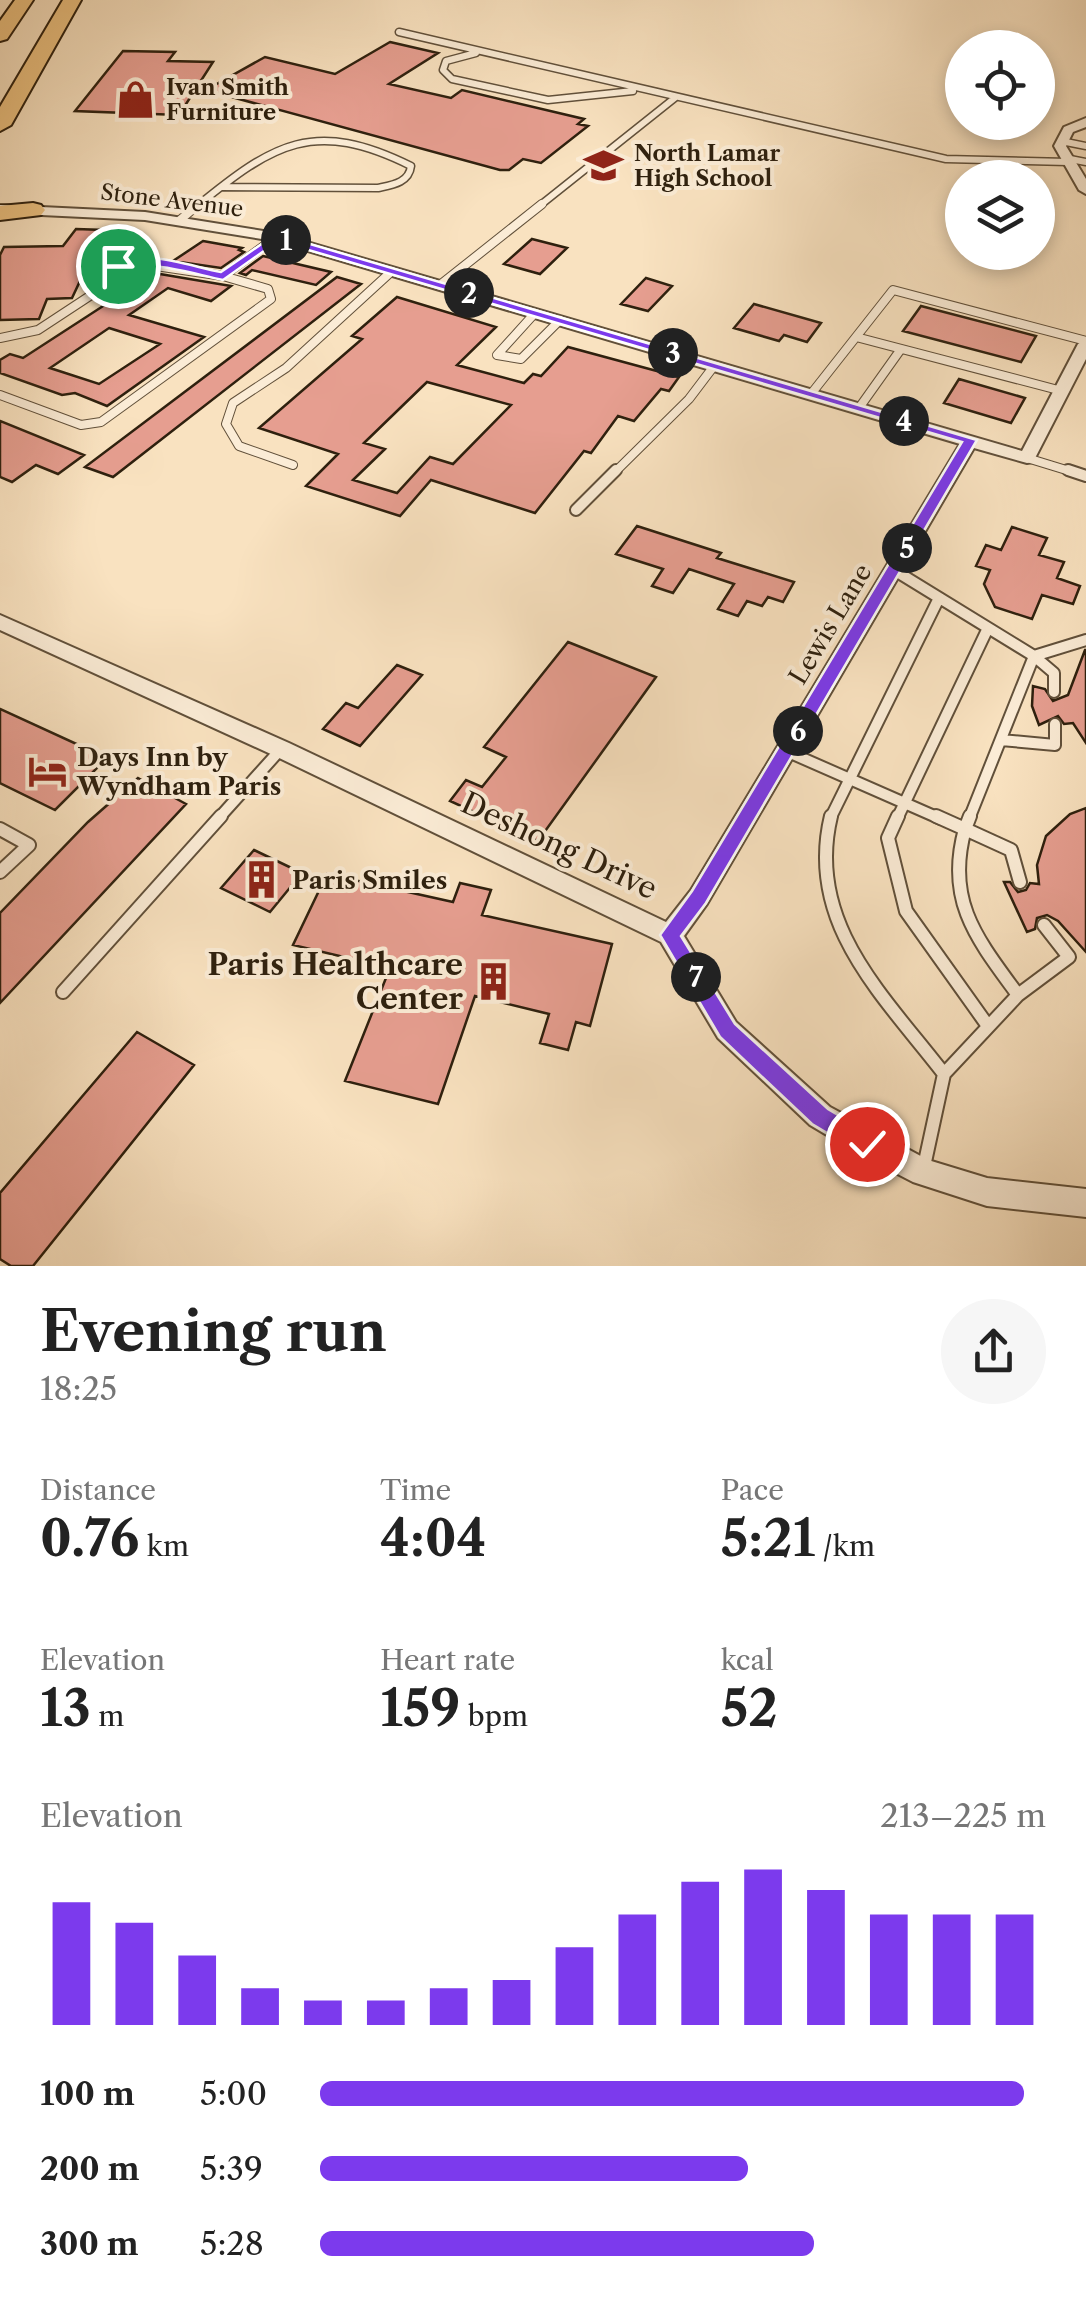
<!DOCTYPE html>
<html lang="en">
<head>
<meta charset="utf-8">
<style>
  :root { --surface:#fff; --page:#f6f6f6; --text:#222; --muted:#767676; --accent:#7c3aed }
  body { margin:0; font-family:"Libre Caslon Text",serif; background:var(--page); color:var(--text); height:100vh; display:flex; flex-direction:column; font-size:38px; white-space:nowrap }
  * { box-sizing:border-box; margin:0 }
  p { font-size:32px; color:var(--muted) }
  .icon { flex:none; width:55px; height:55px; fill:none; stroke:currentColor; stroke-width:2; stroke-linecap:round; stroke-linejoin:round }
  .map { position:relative; height:1266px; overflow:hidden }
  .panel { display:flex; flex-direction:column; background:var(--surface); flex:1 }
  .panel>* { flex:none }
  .tools { position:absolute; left:945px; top:30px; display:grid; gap:20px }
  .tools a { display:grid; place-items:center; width:110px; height:110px; border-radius:50%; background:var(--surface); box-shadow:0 5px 15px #0003; font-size:50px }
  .pin { position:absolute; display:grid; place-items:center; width:85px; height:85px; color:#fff; margin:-42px; border:5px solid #fff; border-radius:50%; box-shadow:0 2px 10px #0007 }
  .km { position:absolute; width:50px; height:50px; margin:-25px; border-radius:50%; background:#222; color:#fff; font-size:28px; line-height:50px; text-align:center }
  .round { display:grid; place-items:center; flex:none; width:105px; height:105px; border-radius:52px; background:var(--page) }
  .head { display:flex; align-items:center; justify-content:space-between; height:170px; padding:0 40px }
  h1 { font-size:55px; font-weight:700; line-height:75px }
  .metrics { display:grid; grid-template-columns:repeat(3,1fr); gap:15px; height:170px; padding:10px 40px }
  .metrics div { display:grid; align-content:center }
  .metrics b { font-size:50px; font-weight:700 }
  .metrics small { font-size:28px; font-weight:400 }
  .metrics p { font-size:28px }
  .chart { height:280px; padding:20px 40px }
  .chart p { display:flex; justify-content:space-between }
  .chart svg { width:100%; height:180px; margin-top:10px; stroke:var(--accent); stroke-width:6 }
  ul { padding:0 40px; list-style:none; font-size:32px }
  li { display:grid; grid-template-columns:160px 120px 1fr; align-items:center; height:75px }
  li i { height:25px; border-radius:12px; background:var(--accent) }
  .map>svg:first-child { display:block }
  .building { fill:#e69e90; stroke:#2e200e; stroke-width:2.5; fill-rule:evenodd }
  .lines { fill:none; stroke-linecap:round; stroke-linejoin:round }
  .service-far3-casing { stroke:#61503a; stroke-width:9 }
  .service-far2-casing { stroke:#61503a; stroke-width:10 }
  .service-far1-casing { stroke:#61503a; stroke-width:14 }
  .service-casing { stroke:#61503a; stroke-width:16 }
  .minor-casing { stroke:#61503a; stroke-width:4 }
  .trunk-casing { stroke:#2e200e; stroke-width:4 }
  .service-far3 { stroke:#fbecd6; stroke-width:6 }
  .service-far2 { stroke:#fbecd6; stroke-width:8 }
  .service-far1 { stroke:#fbecd6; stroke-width:10 }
  .service { stroke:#fbecd6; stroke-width:12 }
  .minor { fill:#fbecd6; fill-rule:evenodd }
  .trunk { fill:#ecc180; fill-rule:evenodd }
  .route { fill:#7c3aed; stroke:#fff; stroke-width:2.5 }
  .labels { text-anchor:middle; stroke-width:8; stroke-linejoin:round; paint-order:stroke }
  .far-poi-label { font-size:22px; font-weight:bold; fill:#2e200e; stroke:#fbecd6; text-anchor:start }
  .far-street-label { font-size:22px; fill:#2e200e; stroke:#fbecd6 }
  .street-label { font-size:25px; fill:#2e200e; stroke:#fbecd6 }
  .poi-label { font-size:25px; font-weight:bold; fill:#2e200e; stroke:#fbecd6; text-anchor:start }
  .near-street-label { font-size:30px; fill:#2e200e; stroke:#fbecd6 }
  .near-poi-label { font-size:30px; font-weight:bold; fill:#2e200e; stroke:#fbecd6; text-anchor:end }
</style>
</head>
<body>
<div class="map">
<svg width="1086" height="1266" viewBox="0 0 1086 1266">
  <rect width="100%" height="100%" fill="#f9e2c0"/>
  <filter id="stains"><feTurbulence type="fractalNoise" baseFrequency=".002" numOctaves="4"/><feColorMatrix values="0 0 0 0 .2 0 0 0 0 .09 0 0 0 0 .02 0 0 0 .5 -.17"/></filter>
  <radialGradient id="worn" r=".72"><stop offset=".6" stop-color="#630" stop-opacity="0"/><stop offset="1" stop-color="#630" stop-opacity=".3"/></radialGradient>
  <!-- building -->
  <path class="building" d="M 390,42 L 438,53 L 389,84 L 451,98 L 462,90 L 584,119 L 578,124 L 588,126 L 541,163 L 523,159 L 509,170 L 500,170 L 206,90 L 265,57 L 335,74 Z
    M 123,51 L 175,52 L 168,61 L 213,62 L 179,115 L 75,111 Z
    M 76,229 L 104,230 L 72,298 L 47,299 L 39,319 L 0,320 L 0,255 L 4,247 L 63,246 Z
    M 532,239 L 567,248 L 540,274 L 504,264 Z
    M 203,241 L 242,248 L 239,250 L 244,252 L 221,268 L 173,261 Z
    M 263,256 L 331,272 L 316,285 L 252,270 L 246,275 L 240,273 Z
    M 154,273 L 231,286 L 211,301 L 168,288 L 129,315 L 204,337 L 107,406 L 75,393 L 62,395 L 0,373 L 0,360 L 10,354 L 23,358 ZM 109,328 L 160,344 L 99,384 L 50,368 Z
    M 337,277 L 361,284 L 113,477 L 85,467 Z
    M 646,278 L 672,286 L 648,311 L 621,304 Z
    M 397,297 L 496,327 L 457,365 L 524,383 L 533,374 L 541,376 L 568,347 L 679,377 L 669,391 L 661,389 L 634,421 L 618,416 L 591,453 L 584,451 L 535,513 L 431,480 L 400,516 L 306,486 L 338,454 L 259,428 L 362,339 L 352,336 ZM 427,382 L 511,405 L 453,464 L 430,457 L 397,493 L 353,480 L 385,449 L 364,443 Z
    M 754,304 L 821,323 L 807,342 L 784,335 L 779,341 L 734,328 Z
    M 921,306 L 1036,336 L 1021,362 L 903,331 Z
    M 959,379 L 1025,398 L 1011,423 L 944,403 Z
    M 0,421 L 84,455 L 58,474 L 36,465 L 12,482 L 0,477 Z
    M 637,526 L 721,553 L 717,558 L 794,582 L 783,602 L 768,597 L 762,606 L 747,601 L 738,616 L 718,609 L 734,584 L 689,569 L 673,593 L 652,586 L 663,569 L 616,554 Z
    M 1012,527 L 1047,538 L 1039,555 L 1064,562 L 1057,578 L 1080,586 L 1073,604 L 1042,595 L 1032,619 L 995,607 L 984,584 L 990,570 L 976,566 L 986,545 L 1001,550 Z
    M 568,642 L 656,677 L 538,841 L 450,801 L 466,780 L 482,787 L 506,757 L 484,747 Z
    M 1085,650 L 1086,650 L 1086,743 L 1073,723 L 1064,724 L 1058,716 L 1039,725 L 1032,706 L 1033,686 L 1045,689 L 1053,701 L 1068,695 Z
    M 397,665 L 422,675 L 360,746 L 323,729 L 346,703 L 358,708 Z
    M 0,709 L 107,758 L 55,810 L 0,783 Z
    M 138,778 L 186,804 L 0,1003 L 0,913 L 88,822 Z
    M 1086,808 L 1086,952 L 1058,921 L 1047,915 L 1037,918 L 1035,929 L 1027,932 L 1004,882 L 1010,882 L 1018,892 L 1026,890 L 1030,883 L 1039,884 L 1037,865 L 1046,836 L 1070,814 Z
    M 254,850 L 302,873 L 270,912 L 221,888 Z
    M 327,874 L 453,902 L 460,883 L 491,890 L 482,915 L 612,944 L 590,1026 L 576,1022 L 568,1050 L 540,1043 L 549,1014 L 475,996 L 438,1104 L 345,1081 L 390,968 L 293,945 Z
    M 137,1032 L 194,1065 L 33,1266 L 11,1266 L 0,1259 L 0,1193 Z"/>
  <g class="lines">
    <defs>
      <path id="service-far3" d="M 399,32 L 946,159 L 1068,162
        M 476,53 L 446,61 L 443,70 L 452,79 L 548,100 L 633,91
        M 1061,141 L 1086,146
        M 1065,158 L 1086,162
        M 196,207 C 274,143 314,118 411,166 C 409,183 392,185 378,188 L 222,187
        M 538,207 L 676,97"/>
      <path id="service-far2" d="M 180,220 L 199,204
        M 223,276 L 276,237
        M 440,285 L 542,204
        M 535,313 L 497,355 L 521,359 L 560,320
        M 856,337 L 1062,391
        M 0,338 L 38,330 L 111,282 L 118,267 L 129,262 L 223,276 L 268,289 L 271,299 L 101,422 L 81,425 L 0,395
        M 811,394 L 893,290 L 1086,341
        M 859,408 L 901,349
        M 1027,458 L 1076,473
        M 293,465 L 239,446 L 226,424 L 233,403 L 286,368 L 392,271
        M 614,473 L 689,399 L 714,366"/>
      <path id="service-far1" d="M 1068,470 L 1086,476
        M 576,510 L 616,470
        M 894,570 L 1034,656 L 969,819
        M 1054,692 L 1054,673 L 1034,656 L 1086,640
        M 1001,740 L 1055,745 L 1055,724
        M 786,751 L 941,819
        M 218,819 L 281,749
        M 830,819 L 939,598
        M 897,819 L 988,628"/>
      <path id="service" d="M 831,816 C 805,923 883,995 944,1074
        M 898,816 L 888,838 L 906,911 L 988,1026
        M 970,816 L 965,829 L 1011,850 L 1020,882
        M 0,829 L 29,845 L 0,872
        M 63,992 L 221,816
        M 1018,995 L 1069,957 L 1044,925
        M 923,1171 L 944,1074 L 1018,995 C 977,939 945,901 965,829 L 936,816"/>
      <path id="minor" d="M 1086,118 L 1086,127 L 1073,132 L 1066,146 L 1086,179 L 1086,194 L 1079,190 L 1054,146 L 1064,127 Z
        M 0,205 L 145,212 L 276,233 L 1022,451 L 1078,344 L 1086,339 L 1086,359 L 1033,462 L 1027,463 L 974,448 L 707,904 L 684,936 L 736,1022 L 830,1107 L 928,1160 L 987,1178 L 1086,1189 L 1086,1217 L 987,1206 L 913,1182 L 857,1153 L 810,1125 L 718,1038 L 661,942 L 273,755 L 0,630 L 0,615 L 289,743 L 666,922 L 691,890 L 960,444 L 274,241 L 145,220 L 0,213 Z"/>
      <path id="trunk" d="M 15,0 L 33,0 L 7,39 L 0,41 L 0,21 Z
        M 63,0 L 81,0 L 11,125 L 0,131 L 0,107 Z
        M 33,203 L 41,205 L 45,210 L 41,215 L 0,220 L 0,206 Z"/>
    </defs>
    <!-- service-far3 casing -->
    <use href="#service-far3" class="service-far3-casing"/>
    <!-- service-far2 casing -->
    <use href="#service-far2" class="service-far2-casing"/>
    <!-- service-far1 casing -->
    <use href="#service-far1" class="service-far1-casing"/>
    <!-- service casing -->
    <use href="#service" class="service-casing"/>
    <!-- minor casing -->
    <use href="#minor" class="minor-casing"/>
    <!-- trunk casing -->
    <use href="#trunk" class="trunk-casing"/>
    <!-- service-far3 -->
    <use href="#service-far3" class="service-far3"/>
    <!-- service-far2 -->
    <use href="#service-far2" class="service-far2"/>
    <!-- service-far1 -->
    <use href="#service-far1" class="service-far1"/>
    <!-- service -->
    <use href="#service" class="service"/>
    <!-- minor -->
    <use href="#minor" class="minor"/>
    <!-- trunk -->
    <use href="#trunk" class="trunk"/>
  </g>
  <!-- route -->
  <path class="route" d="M 276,234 L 977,440 L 706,903 L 681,936 L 735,1024 L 828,1109 L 875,1137 L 879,1144 L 875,1152 L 867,1155 L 859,1152 L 812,1124 L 720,1037 L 660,935 L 692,891 L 962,442 L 278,241 L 223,280 C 189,273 151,259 118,270 L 112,266 C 140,247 189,266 221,272 Z"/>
  <!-- icons -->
  <defs>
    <symbol id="shop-bare" viewBox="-9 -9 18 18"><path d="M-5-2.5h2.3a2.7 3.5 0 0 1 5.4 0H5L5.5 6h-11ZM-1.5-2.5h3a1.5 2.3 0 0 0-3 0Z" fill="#8f2418" stroke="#fbecd6" stroke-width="2.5" paint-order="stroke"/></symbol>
    <symbol id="school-bare" viewBox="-9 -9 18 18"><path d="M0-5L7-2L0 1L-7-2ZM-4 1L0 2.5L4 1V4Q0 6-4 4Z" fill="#8f2418" stroke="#fbecd6" stroke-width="2.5" paint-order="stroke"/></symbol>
    <symbol id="hotel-bare" viewBox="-9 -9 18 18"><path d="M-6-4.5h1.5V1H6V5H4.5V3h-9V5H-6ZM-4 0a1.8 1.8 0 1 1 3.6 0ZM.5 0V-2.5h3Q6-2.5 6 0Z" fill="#8f2418" stroke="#fbecd6" stroke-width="2.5" paint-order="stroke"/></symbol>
    <symbol id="building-bare" viewBox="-9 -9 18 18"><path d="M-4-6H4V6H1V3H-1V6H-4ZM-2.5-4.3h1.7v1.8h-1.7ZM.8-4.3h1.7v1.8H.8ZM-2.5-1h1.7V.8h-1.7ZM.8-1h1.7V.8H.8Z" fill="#8f2418" stroke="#fbecd6" stroke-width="2.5" paint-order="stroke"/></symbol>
  </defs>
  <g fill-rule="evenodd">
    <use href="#shop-bare" x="108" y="72" width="55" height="55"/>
    <use href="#school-bare" x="576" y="138" width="55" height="55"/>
    <use href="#hotel-bare" x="20" y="744" width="55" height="55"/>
    <use href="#building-bare" x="234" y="852" width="55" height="55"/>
    <use href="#building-bare" x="466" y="954" width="55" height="55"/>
  </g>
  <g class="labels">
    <!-- far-poi labels -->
    <g class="far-poi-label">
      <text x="166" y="95">Ivan Smith<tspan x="166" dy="25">Furniture</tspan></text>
      <text x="634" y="161">North Lamar<tspan x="634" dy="25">High School</tspan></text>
    </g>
    <!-- far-street labels -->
    <g class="far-street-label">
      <text transform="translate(172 200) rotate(7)" y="8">Stone Avenue</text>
    </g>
    <!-- street labels -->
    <g class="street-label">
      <text transform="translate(830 624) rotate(-59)" y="9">Lewis Lane</text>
    </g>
    <!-- poi labels -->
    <g class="poi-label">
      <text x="77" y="766">Days Inn by<tspan x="77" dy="29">Wyndham Paris</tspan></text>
      <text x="292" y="889">Paris Smiles</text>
    </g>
    <!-- near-street labels -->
    <g class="near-street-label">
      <text transform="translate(559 846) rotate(25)" y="10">Deshong Drive</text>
    </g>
    <!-- near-poi labels -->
    <g class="near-poi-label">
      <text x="463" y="975">Paris Healthcare<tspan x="463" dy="34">Center</tspan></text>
    </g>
  </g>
  <rect width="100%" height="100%" filter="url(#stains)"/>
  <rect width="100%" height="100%" fill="url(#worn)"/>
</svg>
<div class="tools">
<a><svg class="icon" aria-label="locate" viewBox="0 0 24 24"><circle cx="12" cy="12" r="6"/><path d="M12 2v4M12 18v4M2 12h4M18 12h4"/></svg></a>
<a><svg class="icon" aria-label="layers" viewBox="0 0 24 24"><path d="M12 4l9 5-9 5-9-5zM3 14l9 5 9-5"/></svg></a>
</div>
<div class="pin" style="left:118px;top:266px;background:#1e9e55"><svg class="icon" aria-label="arrive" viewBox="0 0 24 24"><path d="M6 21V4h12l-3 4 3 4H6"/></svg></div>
<div class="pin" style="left:867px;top:1144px;background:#d93025"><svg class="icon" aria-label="check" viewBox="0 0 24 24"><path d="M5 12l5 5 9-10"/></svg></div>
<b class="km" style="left:286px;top:240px">1</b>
<b class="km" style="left:469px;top:293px">2</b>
<b class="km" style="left:673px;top:353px">3</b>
<b class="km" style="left:904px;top:421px">4</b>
<b class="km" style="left:907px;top:548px">5</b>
<b class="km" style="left:798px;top:731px">6</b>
<b class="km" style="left:696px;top:977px">7</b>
</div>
<section class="panel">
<div class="head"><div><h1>Evening run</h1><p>18:25</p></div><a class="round"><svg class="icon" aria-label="share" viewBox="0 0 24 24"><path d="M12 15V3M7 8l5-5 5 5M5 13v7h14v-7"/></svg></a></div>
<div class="metrics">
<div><p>Distance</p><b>0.76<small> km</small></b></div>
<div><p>Time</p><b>4:04</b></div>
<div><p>Pace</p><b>5:21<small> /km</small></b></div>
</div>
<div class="metrics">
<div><p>Elevation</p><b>13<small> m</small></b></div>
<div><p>Heart rate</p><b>159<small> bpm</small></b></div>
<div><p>kcal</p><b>52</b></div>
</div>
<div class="chart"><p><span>Elevation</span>213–225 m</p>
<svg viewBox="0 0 160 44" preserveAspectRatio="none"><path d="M5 44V14M15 44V19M25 44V27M35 44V35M45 44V38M55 44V38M65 44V35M75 44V33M85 44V25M95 44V17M105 44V9M115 44V6M125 44V11M135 44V17M145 44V17M155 44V17"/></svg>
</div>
<ul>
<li><b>100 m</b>5:00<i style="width:97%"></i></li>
<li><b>200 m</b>5:39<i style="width:59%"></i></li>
<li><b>300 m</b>5:28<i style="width:68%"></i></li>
</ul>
</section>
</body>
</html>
